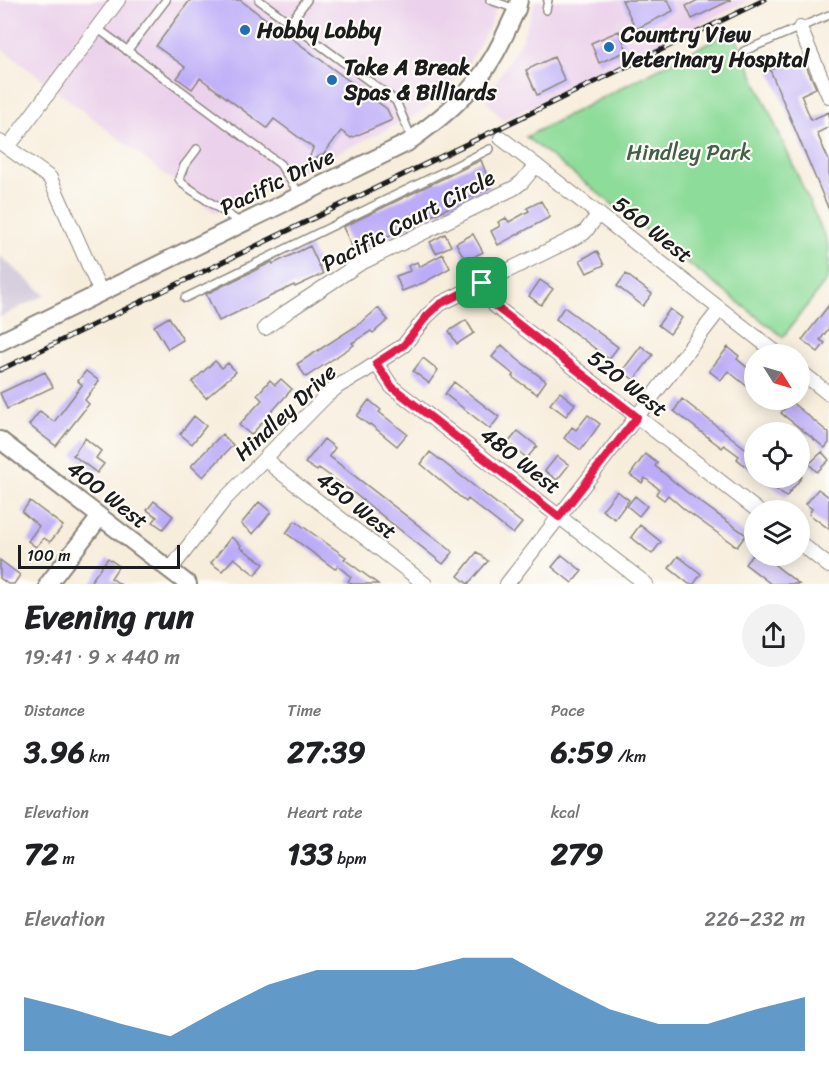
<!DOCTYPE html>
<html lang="en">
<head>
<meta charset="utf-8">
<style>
  :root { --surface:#fff; --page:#f2f2f2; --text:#202124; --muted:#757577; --accent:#1f6fb2 }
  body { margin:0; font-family:Sriracha,sans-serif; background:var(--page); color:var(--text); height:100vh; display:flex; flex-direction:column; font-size:22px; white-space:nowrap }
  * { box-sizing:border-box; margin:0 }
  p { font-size:20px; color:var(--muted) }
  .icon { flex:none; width:33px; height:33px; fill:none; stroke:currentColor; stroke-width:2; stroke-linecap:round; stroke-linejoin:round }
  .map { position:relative; height:584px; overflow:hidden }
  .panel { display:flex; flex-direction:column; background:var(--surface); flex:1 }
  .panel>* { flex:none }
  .needle { width:39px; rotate:127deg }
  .controls { position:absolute; left:744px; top:344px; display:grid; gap:12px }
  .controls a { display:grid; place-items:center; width:66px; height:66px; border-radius:50%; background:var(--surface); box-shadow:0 3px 15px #0003; font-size:30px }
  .scale { position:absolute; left:18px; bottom:15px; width:162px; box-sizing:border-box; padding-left:6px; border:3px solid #1c1c1c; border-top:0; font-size:16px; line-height:21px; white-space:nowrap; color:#1c1c1c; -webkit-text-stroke:4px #fdfcf7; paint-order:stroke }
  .pin { position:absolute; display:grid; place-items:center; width:51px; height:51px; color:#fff; margin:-26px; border-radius:12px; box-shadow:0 3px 9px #0006 }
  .round { display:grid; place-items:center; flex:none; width:63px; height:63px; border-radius:32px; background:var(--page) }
  .head { display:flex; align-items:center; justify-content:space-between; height:102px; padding:0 24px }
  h1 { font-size:33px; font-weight:800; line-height:45px }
  .metrics { display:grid; grid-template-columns:repeat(3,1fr); gap:9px; height:102px; padding:6px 24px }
  .metrics div { display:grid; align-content:center }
  .metrics b { font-size:30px; font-weight:800 }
  .metrics small { font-size:16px; font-weight:400 }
  .metrics p { font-size:16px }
  .chart { height:168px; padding:12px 24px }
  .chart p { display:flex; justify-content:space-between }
  .chart svg { width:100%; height:108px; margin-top:6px; fill:var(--accent); opacity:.7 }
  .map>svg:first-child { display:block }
  .built { fill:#ebd1eb }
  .industrial { fill:#cbbfd5 }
  .green { fill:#8edc9a; stroke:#557c5b; stroke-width:1.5 }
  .building { fill:#bcabf8 }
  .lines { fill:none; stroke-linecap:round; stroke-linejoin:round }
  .service-casing { stroke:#8a847c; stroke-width:10 }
  .minor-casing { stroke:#8a847c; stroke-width:16 }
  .tertiary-casing { stroke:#8a847c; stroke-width:20 }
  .service { stroke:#fff; stroke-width:7 }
  .minor { stroke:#fff; stroke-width:14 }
  .tertiary { stroke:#fff; stroke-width:16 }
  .rail-casing { stroke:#1c1c1c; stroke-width:5 }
  .rail { stroke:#fdfcf7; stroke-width:3; stroke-dasharray:9; stroke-linecap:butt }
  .route-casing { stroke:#fff; stroke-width:12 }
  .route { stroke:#e11d48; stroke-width:8 }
  .poi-dot { fill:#1f6fb2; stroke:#fdfcf7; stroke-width:2 }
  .labels { text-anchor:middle; stroke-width:4.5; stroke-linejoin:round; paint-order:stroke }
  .poi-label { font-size:22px; font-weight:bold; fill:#1c1c1c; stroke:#fdfcf7; text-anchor:start }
  .park-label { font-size:22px; fill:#445f48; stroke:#fdfcf7 }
  .street-label { font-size:22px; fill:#1c1c1c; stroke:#fdfcf7 }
</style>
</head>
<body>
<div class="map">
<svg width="829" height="584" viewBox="0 0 829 584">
  <rect width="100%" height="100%" fill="#fdfcf7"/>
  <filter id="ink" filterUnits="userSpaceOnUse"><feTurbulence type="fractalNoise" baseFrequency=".0167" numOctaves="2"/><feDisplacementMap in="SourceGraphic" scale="12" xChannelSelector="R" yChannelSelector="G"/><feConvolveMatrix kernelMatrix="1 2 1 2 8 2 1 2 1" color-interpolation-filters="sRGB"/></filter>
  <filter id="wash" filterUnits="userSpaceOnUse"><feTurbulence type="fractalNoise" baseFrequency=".008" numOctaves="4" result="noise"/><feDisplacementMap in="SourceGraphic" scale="24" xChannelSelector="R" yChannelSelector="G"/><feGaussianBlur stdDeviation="1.35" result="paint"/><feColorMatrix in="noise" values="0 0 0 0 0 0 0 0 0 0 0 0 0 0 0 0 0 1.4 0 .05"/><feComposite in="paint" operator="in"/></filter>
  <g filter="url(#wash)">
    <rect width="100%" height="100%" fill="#f7eddb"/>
    <!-- built -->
    <path class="built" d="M 0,0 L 499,0 L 489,28 L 469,62 L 448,88 L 420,113 L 215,213 L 0,47 Z
      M 536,0 L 750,0 L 503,120 L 487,102 L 487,96 L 522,39 Z"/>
    <!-- industrial -->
    <path class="industrial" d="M 0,256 L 45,295 L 0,317 Z"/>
    <!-- green -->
    <path class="green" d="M 733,30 L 829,246 L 829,277 L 783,337 L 526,137 Z"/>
    <g id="blocks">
      <!-- building -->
      <path class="building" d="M 190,0 L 240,0 L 387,109 L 392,120 L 351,138 L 341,131 L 324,154 L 308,162 L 313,148 L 274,119 L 267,128 L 200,78 L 192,89 L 177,78 L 185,67 L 156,46 Z
        M 622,0 L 668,0 L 673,11 L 636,29 Z
        M 698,0 L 731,0 L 692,19 L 686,6 Z
        M 619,31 L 627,51 L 599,63 L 591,43 Z
        M 554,57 L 565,81 L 537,95 L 526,70 Z
        M 803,59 L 816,88 L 801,95 L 811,120 L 829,112 L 829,127 L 817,133 L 829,161 L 829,210 L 770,70 L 786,63 L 788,65 Z
        M 481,160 L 491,187 L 355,253 L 343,227 Z
        M 541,201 L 550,217 L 498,245 L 491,231 L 500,226 L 498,222 L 506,218 L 509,222 L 529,211 L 527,208 Z
        M 445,234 L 451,246 L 436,253 L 430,242 Z
        M 473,234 L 483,252 L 466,261 L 456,243 Z
        M 310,246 L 323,274 L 295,287 L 294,285 L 219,321 L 206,294 L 272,262 L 273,264 Z
        M 597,251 L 604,265 L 587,273 L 580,260 Z
        M 443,254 L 450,268 L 425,282 L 402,291 L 396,276 L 410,271 L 408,266 L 417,262 L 419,267 Z
        M 626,274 L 652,294 L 643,306 L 617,286 Z
        M 540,280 L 553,289 L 541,305 L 529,296 Z
        M 829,305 L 829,328 L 820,340 L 825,343 L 818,352 L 802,340 Z
        M 564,307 L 618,347 L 609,359 L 556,319 Z
        M 378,308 L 388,320 L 373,333 L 371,331 L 352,343 L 354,345 L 306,377 L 297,364 L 361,323 Z
        M 670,309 L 682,318 L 670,334 L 658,325 Z
        M 169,317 L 183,340 L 168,349 L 154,326 Z
        M 466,320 L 474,333 L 457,344 L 449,331 Z
        M 502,345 L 517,359 L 546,381 L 537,394 L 512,377 L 514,375 L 492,357 Z
        M 641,346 L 653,355 L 634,380 L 622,371 Z
        M 728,347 L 739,356 L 737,359 L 754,373 L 754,392 L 728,371 L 721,380 L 709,371 Z
        M 423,358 L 438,370 L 429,383 L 413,371 Z
        M 215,361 L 222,368 L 228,363 L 236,372 L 206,398 L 192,382 Z
        M 86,371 L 99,381 L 85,400 L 89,404 L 56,446 L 29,425 L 40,411 L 54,422 L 82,385 L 78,381 Z
        M 45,372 L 53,387 L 7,409 L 0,393 Z
        M 281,379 L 292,389 L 251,435 L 239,425 L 262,400 L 257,395 L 270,380 L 275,385 Z
        M 454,382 L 499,417 L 490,429 L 445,394 Z
        M 560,392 L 575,404 L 566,416 L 550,404 Z
        M 682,399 L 754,455 L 754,473 L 737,459 L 739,456 L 724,445 L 722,448 L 674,411 Z
        M 369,400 L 381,410 L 379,412 L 407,434 L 397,446 L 370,424 L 369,425 L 357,416 Z
        M 790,401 L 829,433 L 829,443 L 825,448 L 781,413 Z
        M 588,415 L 600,424 L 581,450 L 564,438 L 572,427 L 576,430 Z
        M 194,416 L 206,426 L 192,444 L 180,434 Z
        M 518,431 L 537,446 L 527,458 L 508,443 Z
        M 222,434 L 233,445 L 203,477 L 191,466 Z
        M 85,438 L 101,451 L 96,458 L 104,464 L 97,473 L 73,455 Z
        M 324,439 L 335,448 L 329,456 L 453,552 L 443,564 L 355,494 L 319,468 L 317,471 L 305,463 Z
        M 430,452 L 522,523 L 513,534 L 468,499 L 466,502 L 421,464 Z
        M 822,452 L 829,460 L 817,472 L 809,464 Z
        M 645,454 L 657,463 L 655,466 L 688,493 L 746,535 L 737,547 L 684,509 L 668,495 L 664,500 L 656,494 L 659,489 L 645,478 L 642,483 L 630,475 Z
        M 557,456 L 569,465 L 557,480 L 545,471 Z
        M 760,477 L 802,477 L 786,497 Z
        M 818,489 L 829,497 L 829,529 L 809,514 L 812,509 L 806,504 Z
        M 617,491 L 629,500 L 615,519 L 602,510 Z
        M 635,496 L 647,506 L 639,516 L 627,506 Z
        M 30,501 L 63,526 L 50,542 L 44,538 L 36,547 L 28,541 L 39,526 L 22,512 Z
        M 154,501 L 173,516 L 163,529 L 153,522 L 157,517 L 147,510 Z
        M 259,502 L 271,512 L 253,534 L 241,524 Z
        M 295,521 L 346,557 L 344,559 L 378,584 L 352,584 L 348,581 L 351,577 L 338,566 L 335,569 L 286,533 Z
        M 640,525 L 661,542 L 652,554 L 631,537 Z
        M 231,537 L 241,545 L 240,547 L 264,564 L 255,575 L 234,558 L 222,571 L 211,563 Z
        M 477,552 L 488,561 L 468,584 L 458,576 Z
        M 562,555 L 582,571 L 572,583 L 552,567 Z
        M 752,555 L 768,555 L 777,562 L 775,565 L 799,584 L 771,584 L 745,564 Z
        M 678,556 L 701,574 L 694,584 L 689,584 L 669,568 Z
        M 108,558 L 119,566 L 111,578 L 120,584 L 89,584 Z
        M 0,560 L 20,575 L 14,584 L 8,584 L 0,578 Z"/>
    </g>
  </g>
  <g filter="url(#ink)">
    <use href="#blocks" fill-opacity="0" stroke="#8a847c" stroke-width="1.5"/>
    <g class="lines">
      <defs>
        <path id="service" d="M 259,0 L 396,101 L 412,139
          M 490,0 L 516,9
          M 546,10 L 548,0
          M 290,23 L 307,0
          M 97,28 L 280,164 L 300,195
          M 127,51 L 166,0
          M 744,51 L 829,15
          M 197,149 L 184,166 L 179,179 L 183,184 L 239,222
          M 185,298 L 490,149"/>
        <path id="minor" d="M 800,28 L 829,96
          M 501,138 L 778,354
          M 0,142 L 50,178 L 101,293
          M 8,147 L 118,0
          M 482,283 L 495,306 L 757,510
          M 265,328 L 288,311 L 359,264 L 514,188 L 522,182 L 536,165
          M 376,363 L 392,387 L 646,584
          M 800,371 L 829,394
          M 266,457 L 275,468 L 425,584
          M 800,543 L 829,566
          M 170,570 L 225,499 L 326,396 L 338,386 L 363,372 L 404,345 L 427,316 L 440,304 L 584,233 L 599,214
          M 507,584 L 720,309"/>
        <path id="tertiary" d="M 0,342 L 407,143 C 440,119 472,94 492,59 C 502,43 509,25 517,9 L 519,0
          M 0,440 L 188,584
          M 48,584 L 100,517"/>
      </defs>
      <!-- service casing -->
      <use href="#service" class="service-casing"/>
      <!-- minor casing -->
      <use href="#minor" class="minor-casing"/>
      <!-- tertiary casing -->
      <use href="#tertiary" class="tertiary-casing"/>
      <!-- service -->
      <use href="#service" class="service"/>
      <!-- minor -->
      <use href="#minor" class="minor"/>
      <!-- tertiary -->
      <use href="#tertiary" class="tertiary"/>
      <defs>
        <path id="rail" d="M 0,370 L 764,0"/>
      </defs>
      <!-- rail casing -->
      <use href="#rail" class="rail-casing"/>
      <!-- rail -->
      <use href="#rail" class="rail"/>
    </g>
  </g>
  <g class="lines" filter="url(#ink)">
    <defs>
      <path id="route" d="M 482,283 L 495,306 L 637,417 L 559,517 L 392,387 L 376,363 L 404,345 L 427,316 L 440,304 Z"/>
    </defs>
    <!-- route casing -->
    <use href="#route" class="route-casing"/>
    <!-- route -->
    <use href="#route" class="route"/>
  </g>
  <!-- markers -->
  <g class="poi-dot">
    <circle cx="245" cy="30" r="6"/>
    <circle cx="609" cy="47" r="6"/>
    <circle cx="332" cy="80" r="6"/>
  </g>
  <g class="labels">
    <!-- poi labels -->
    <g class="poi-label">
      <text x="257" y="38">Hobby Lobby</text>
      <text x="621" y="42">Country View<tspan x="621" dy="25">Veterinary Hospital</tspan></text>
      <text x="344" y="75">Take A Break<tspan x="344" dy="25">Spas &amp; Billiards</tspan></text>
    </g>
    <!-- park labels -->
    <g class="park-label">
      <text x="689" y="160">Hindley Park</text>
    </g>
    <!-- street labels -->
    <g class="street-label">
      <text transform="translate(277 181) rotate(-26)" y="8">Pacific Drive</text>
      <text transform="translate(408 220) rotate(-28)" y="8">Pacific Court Circle</text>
      <text transform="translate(653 229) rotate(38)" y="8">560 West</text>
      <text transform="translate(628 383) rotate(38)" y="8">520 West</text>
      <text transform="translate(285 412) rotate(-43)" y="8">Hindley Drive</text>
      <text transform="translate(521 460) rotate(38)" y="8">480 West</text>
      <text transform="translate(108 494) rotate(38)" y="8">400 West</text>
      <text transform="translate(357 505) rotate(38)" y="8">450 West</text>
    </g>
  </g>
</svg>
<div class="controls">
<a><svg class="needle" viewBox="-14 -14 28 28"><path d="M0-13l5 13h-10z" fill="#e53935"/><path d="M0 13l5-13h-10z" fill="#757577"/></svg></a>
<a><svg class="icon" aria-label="locate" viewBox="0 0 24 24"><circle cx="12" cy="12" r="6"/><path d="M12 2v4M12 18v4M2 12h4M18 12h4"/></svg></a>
<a><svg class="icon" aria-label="layers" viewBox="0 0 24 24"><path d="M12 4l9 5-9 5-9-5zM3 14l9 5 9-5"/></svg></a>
</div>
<div class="scale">100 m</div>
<div class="pin" style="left:482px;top:283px;background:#1e9e55"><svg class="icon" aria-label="arrive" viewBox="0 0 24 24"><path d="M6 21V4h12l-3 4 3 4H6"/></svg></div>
</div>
<section class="panel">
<div class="head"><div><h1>Evening run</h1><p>19:41 · 9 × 440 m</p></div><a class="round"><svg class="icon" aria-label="share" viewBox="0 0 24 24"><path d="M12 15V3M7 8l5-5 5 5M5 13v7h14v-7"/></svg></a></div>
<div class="metrics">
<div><p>Distance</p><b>3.96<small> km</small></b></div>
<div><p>Time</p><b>27:39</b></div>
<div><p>Pace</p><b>6:59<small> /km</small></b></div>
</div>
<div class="metrics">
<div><p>Elevation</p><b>72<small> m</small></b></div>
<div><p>Heart rate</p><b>133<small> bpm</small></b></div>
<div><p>kcal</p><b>279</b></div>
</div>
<div class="chart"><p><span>Elevation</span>226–232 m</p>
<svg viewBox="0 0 160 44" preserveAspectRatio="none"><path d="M0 44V22L10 27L20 33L30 38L40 27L50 17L60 11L70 11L80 11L90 6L100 6L110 17L120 27L130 33L140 33L150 27L160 22V44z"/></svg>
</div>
</section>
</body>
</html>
